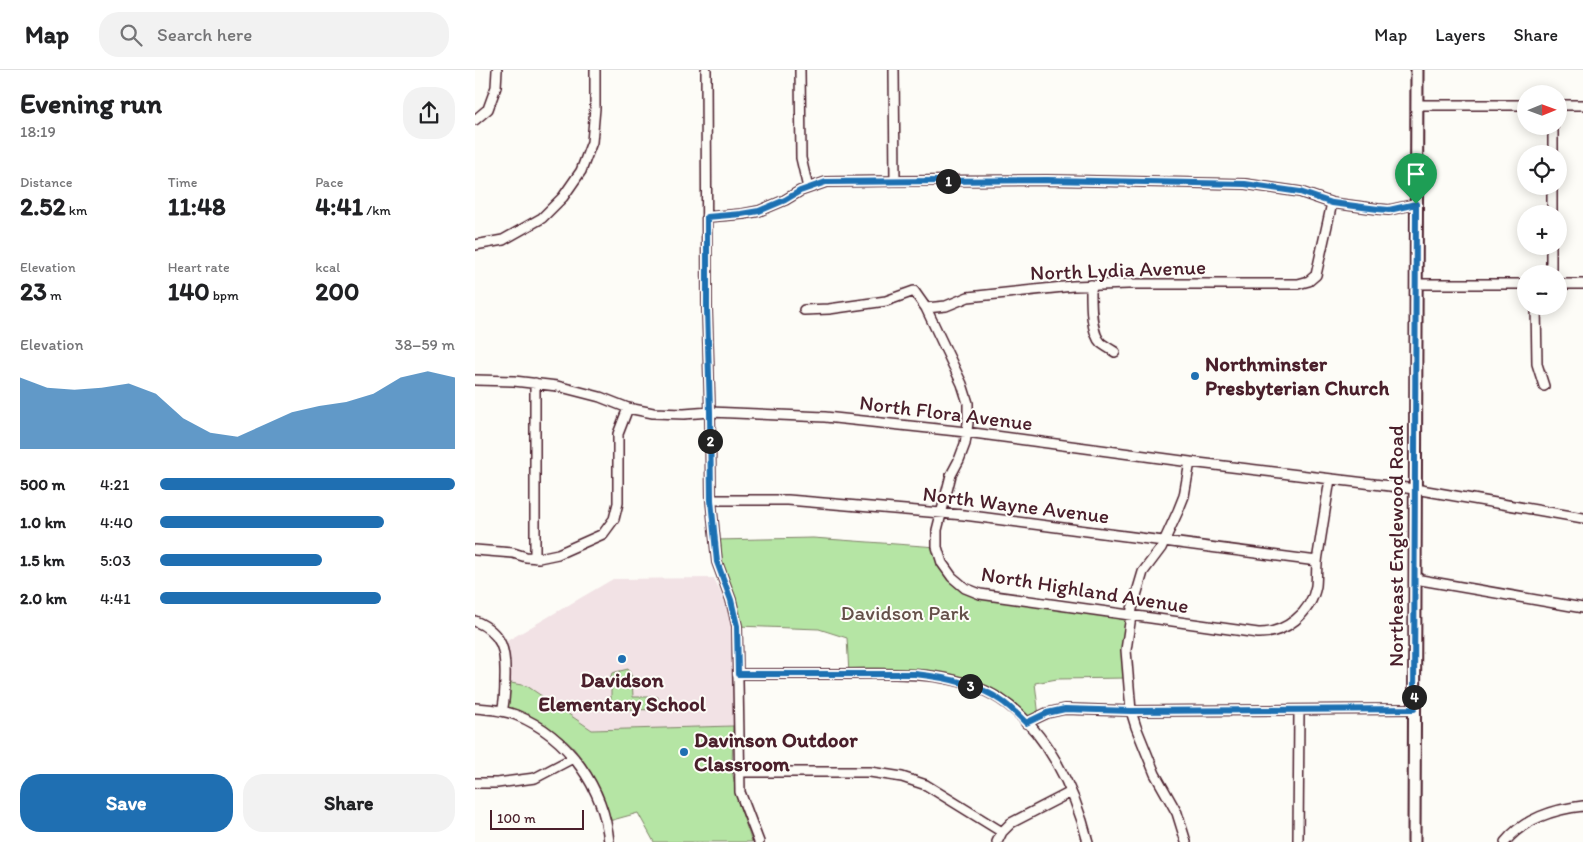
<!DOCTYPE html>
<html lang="en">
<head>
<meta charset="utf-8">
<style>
  :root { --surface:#fff; --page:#f2f2f2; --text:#202124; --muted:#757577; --line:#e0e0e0; --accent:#1f6fb2 }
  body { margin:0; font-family:Itim,sans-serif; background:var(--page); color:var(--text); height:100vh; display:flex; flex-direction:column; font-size:19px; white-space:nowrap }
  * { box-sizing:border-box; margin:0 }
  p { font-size:16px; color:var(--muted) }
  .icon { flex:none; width:28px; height:28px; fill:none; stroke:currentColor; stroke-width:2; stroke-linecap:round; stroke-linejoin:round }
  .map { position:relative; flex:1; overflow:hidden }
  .sheet { display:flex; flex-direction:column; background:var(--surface); width:475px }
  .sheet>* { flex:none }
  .needle { width:32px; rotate:89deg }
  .tools { position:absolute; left:1042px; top:15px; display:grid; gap:10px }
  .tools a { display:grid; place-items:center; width:50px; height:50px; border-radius:50%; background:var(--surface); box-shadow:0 2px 12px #0003; font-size:25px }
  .scale { position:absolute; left:15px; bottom:12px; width:94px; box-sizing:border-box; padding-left:5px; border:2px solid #4a1f2b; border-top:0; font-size:14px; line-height:18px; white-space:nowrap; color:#4a1f2b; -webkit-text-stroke:4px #fdfcf7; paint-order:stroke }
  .pin { position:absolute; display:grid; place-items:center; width:42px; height:42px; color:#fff; margin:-51px -21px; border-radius:50% 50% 50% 0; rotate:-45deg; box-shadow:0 0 5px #0007 }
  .pin .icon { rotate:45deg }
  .km { position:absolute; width:25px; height:25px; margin:-12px; border-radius:50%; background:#222; color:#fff; font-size:14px; line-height:25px; text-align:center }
  .round { display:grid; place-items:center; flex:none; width:52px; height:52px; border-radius:20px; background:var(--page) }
  .head { display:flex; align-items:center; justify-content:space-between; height:85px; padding:0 20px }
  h1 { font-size:28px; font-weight:700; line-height:38px }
  .metrics { display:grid; grid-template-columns:repeat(3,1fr); gap:8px; height:85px; padding:5px 20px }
  .metrics div { display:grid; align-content:center }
  .metrics b { font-size:25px; font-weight:700 }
  .metrics small { font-size:14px; font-weight:400 }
  .metrics p { font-size:14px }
  .chart { height:140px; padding:10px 20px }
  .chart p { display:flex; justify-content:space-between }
  .chart svg { width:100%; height:90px; margin-top:5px; fill:var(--accent); opacity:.7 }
  .primary-button { display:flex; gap:10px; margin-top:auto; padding:10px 20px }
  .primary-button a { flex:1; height:58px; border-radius:20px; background:var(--accent); color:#fff; font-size:20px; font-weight:700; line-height:58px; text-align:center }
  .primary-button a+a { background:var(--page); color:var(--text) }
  ul { padding:0 20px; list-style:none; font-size:16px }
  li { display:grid; grid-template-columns:80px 60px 1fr; align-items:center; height:38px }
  li i { height:12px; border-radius:6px; background:var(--accent) }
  header { display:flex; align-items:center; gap:30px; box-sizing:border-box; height:70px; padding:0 25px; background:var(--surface); border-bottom:1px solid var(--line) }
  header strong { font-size:24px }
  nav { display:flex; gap:28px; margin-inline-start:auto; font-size:18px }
  .search { width:350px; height:45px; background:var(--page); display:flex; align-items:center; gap:12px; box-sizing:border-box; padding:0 18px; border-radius:20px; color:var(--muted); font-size:19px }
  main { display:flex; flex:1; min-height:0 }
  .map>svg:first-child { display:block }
  .built { fill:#f2e2e5 }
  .green { fill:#b5e5a4; stroke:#808268 }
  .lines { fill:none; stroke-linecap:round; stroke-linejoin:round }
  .minor-casing { stroke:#4a1f2b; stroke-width:12 }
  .major-casing { stroke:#4a1f2b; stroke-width:15 }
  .minor { stroke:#fdfcf7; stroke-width:9 }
  .major { stroke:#fdfcf7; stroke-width:11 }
  .route-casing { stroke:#fff; stroke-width:10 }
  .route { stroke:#1f6fb2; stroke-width:6 }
  .poi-dot { fill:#1f6fb2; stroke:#fdfcf7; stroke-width:2 }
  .labels { text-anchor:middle; stroke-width:4; stroke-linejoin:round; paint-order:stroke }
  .street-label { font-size:21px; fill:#4a1f2b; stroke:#fdfcf7 }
  .poi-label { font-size:21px; font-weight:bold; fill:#4a1f2b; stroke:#fdfcf7; text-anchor:start }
  .park-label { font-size:21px; fill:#655049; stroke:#fdfcf7 }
</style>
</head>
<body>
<header>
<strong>Map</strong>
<div class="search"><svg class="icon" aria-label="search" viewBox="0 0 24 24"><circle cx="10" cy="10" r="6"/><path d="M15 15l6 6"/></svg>Search here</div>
<nav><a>Map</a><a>Layers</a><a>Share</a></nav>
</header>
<main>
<section class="sheet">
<div class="head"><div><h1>Evening run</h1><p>18:19</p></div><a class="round"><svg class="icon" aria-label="share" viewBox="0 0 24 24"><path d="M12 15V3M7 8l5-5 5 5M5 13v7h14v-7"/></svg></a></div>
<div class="metrics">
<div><p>Distance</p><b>2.52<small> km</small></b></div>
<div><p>Time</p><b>11:48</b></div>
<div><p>Pace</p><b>4:41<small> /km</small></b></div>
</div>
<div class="metrics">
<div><p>Elevation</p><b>23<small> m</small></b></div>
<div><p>Heart rate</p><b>140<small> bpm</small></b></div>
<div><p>kcal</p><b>200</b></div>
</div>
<div class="chart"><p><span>Elevation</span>38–59 m</p>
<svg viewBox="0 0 160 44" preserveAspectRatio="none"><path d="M0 44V9L10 14L20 15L30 14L40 12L50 17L60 29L70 36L80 38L90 32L100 26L110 23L120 21L130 17L140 9L150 6L160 9V44z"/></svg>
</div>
<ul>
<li><b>500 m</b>4:21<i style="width:100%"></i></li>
<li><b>1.0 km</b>4:40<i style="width:76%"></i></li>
<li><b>1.5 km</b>5:03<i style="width:55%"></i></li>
<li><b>2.0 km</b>4:41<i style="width:75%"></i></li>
</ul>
<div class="primary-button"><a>Save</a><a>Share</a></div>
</section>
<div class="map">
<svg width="1108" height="772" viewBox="0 0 1108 772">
  <rect width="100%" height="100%" fill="#fdfcf7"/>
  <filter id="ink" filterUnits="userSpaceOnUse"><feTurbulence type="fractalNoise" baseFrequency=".02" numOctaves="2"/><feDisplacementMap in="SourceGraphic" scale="10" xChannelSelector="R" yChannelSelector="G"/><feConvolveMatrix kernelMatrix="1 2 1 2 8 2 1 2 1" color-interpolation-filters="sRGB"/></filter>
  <g filter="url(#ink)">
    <!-- built -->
    <path class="built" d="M 239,508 L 255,543 L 258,560 L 258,656 L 117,660 L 52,616 L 36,613 L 36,595 L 32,571 L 138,509 Z"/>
    <!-- green -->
    <path class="green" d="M 338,468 L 462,477 L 467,493 L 490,518 L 656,545 L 652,608 L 582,609 L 560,613 L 564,647 L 551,653 L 507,621 L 455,605 L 374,604 L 372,568 L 344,559 L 262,556 L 240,470 Z
      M 153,599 L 157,607 L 158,627 L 183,627 L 183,640 L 138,639 L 136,637 L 136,606 L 137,603 Z
      M 36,613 L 52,616 L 117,660 L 258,656 L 257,700 L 263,732 L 277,772 L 179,772 L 163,743 L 134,751 C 126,727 118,701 101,681 C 87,663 54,646 33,637 Z"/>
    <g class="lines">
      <defs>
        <path id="minor" d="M 231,0 L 232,239 L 235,342 L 236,430 L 242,492 L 256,530 L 262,556 L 265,722 L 284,772
          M 325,0 L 326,88 L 333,118
          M 419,0 L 420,111
          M 942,35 L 1051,35
          M 1084,35 L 1108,35
          M 0,50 L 13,39 L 21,17 L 22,0
          M 1078,84 L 1078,56
          M 1077,144 L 1077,116
          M 232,147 L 268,144 L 284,141 L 310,130 L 325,121 L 351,112 L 420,111 L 572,110 L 770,114 L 825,122 L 857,133 L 903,139 L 914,140 L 941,134
          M 0,175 L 28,170 L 67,148 L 88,127 L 106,101 L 117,72 L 120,38 L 120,0
          M 1076,204 L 1076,176
          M 941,214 L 1051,214
          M 1084,214 L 1108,214
          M 616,215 C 616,230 615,262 626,273 C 630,276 635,279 640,282
          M 1061,236 L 1062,294 L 1069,316
          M 451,238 L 471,236 L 493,227 L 598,216 L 653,214 L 823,214 L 834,211 L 841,205 L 857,133
          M 329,240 L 354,239 L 411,231 L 439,221 L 451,238 L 487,314 L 493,333 L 493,353 L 490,374 L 484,390 L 476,405 L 462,460 L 462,477 L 467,493 L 477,507 L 490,518 L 505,524 L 783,563 C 810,564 836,543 841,516 C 842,506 841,496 843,485 C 847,460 851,435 855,409
          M 0,310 L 39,311 L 82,316 L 125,327 L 153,338 L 178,343 L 209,344 L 235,342 L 350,347 L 491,362 L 715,392 L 940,419 L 1108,448
          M 236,430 L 313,430 L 489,445 L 842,491
          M 0,480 L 38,483 L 51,487 L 64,488 L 83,484 L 128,464 L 139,449 L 143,433 L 143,364 L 153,338
          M 60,488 L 60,313
          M 940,509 L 1108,538
          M 0,551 C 28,563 31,581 30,609 C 30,620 30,631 27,641
          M 263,604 C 298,604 334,604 369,604 C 422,604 478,599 525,629 C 571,659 600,720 613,772
          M 0,638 C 14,639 28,640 41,645 C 93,666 129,718 134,772
          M 551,653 L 572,643 L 590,639 L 656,641 L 939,639
          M 264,702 L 395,702 L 427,707 L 451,715 L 527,762
          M 0,713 L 22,713 L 60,708 L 98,688
          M 522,772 L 527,762 L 536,753 L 596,722
          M 711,772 L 702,743 L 680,704 L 661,657 L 656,641 L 651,580 L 657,539 L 668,502 L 686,478 L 703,441 L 709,426 L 715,392
          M 823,772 L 824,641
          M 1030,772 C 1048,749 1080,739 1108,736"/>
        <path id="major" d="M 939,772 L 942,0"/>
      </defs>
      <!-- minor casing -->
      <use href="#minor" class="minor-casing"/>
      <!-- major casing -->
      <use href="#major" class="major-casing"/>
      <!-- minor -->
      <use href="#minor" class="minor"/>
      <!-- major -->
      <use href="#major" class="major"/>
    </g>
  </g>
  <g class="lines" filter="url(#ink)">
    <defs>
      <path id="route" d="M 572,110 L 770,114 L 825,122 L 857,133 L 903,139 L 914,140 L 941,134 L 939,639 L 656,641 L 590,639 L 572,643 L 551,653 C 543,645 535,636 525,630 C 501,613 469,607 440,604 L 263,604 L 262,556 L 256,530 L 242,492 L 236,430 L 235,342 L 232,239 L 232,147 L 266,144 L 284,141 L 310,130 L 325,121 L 351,112 Z"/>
    </defs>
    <!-- route casing -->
    <use href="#route" class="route-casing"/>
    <!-- route -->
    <use href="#route" class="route"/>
  </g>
  <!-- markers -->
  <g class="poi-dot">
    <circle cx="720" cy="306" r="5"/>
    <circle cx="147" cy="589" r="5"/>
    <circle cx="209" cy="682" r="5"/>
  </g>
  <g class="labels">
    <!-- street labels -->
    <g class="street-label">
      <text transform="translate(643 200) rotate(-2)" y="7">North Lydia Avenue</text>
      <text transform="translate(471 343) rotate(7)" y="7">North Flora Avenue</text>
      <text transform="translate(541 435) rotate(7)" y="7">North Wayne Avenue</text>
      <text transform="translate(921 476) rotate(-90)" y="7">Northeast Englewood Road</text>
      <text transform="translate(610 520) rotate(9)" y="7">North Highland Avenue</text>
    </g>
    <!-- poi labels -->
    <g class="poi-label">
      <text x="730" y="301">Northminster<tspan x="730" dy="24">Presbyterian Church</tspan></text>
      <text x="147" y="617" text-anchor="middle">Davidson<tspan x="147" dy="24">Elementary School</tspan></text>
      <text x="219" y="677">Davinson Outdoor<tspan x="219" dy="24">Classroom</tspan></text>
    </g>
    <!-- park labels -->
    <g class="park-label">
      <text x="430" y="550">Davidson Park</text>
    </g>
  </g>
</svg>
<div class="tools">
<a><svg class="needle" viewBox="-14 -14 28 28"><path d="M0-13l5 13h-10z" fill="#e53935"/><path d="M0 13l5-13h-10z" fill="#757577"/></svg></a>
<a><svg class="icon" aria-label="locate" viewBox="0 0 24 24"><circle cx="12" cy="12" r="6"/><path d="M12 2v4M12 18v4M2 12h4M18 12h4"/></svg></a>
<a>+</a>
<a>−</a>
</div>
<div class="scale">100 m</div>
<div class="pin" style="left:941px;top:134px;background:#1e9e55"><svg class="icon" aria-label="arrive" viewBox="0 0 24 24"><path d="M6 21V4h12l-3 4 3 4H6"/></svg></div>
<b class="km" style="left:473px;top:111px">1</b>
<b class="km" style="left:235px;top:371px">2</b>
<b class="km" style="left:495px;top:616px">3</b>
<b class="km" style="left:939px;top:627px">4</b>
</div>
</main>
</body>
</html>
